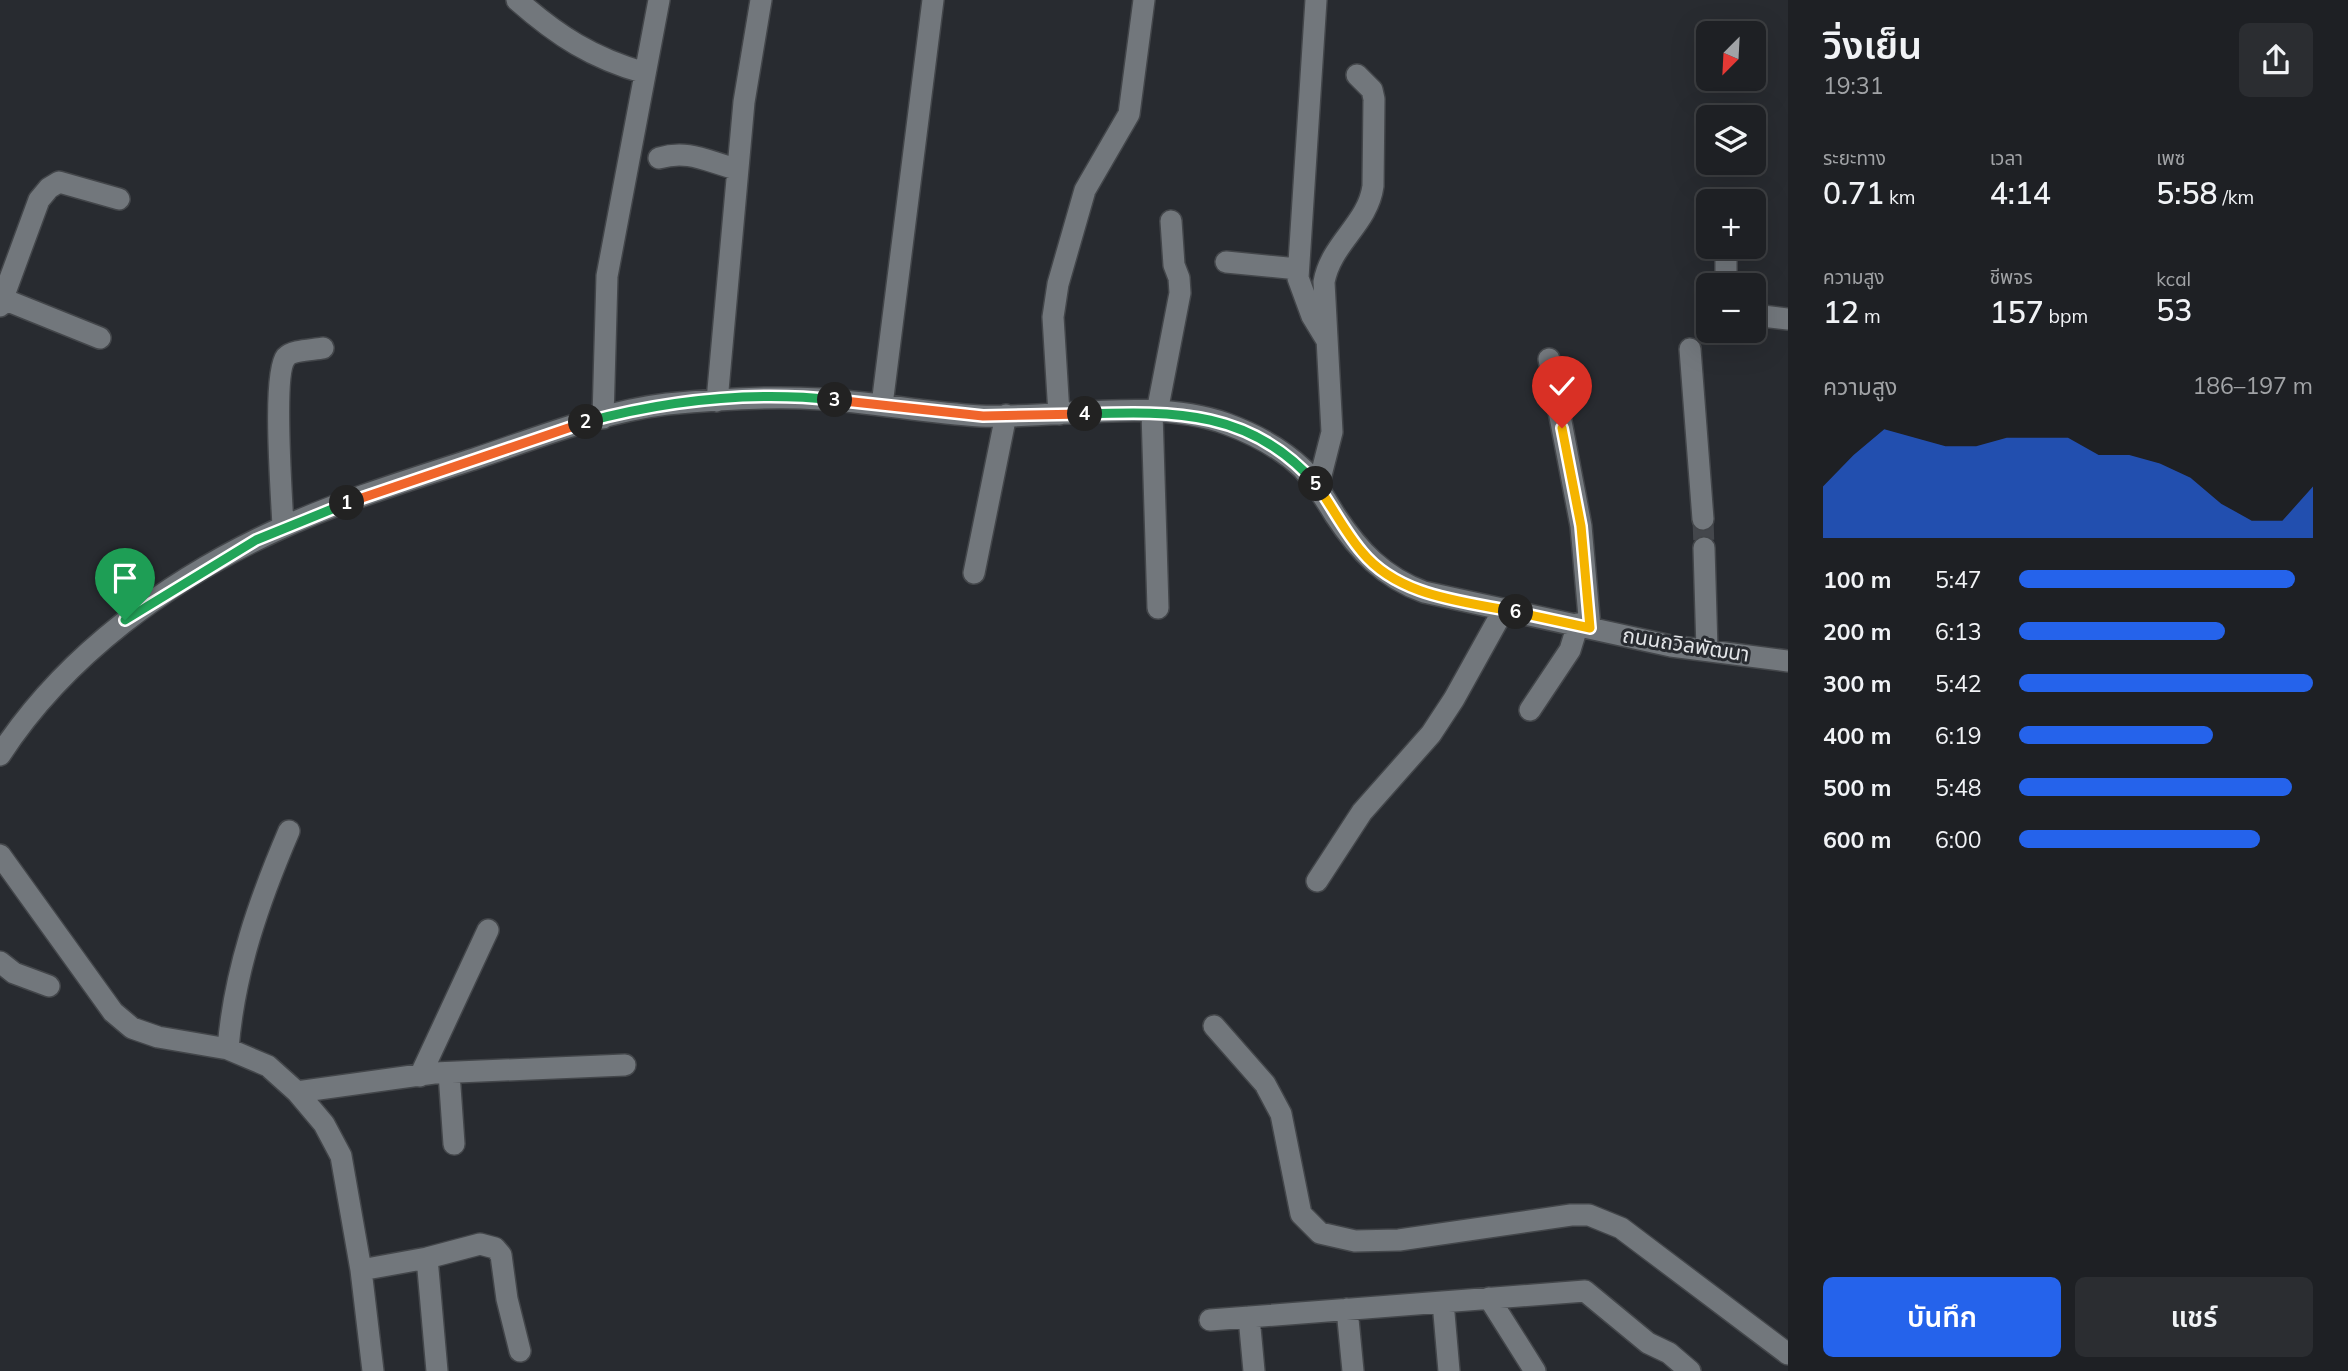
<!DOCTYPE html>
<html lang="th">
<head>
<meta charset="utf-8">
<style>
  :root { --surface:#1e2024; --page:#2b2d31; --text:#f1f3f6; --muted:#a1a3a6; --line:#3c3e41; --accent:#2563eb }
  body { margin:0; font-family:Mulish,"Noto Sans Thai",sans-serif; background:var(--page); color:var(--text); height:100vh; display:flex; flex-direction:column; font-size:26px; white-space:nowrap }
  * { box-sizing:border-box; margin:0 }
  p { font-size:23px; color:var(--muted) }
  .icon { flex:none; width:38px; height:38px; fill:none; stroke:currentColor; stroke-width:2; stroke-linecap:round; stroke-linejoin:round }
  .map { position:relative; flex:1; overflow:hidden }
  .drawer { display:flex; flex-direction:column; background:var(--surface); width:560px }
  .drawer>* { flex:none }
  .needle { width:46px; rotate:204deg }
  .buttons { position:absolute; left:1696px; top:21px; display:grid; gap:14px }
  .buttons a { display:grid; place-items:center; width:70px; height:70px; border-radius:10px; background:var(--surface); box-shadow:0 7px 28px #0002,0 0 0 2px var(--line); font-size:35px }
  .pin { position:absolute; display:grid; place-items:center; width:60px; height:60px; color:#fff; margin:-72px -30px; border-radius:50% 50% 50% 0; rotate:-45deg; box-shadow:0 0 7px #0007 }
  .pin .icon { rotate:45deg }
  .km { position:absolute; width:35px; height:35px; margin:-18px; border-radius:50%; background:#222; color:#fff; font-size:19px; line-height:35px; text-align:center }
  .round { display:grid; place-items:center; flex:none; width:74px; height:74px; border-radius:10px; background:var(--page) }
  .head { display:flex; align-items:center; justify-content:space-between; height:119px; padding:0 35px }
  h1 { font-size:38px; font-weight:600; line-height:52px }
  .metrics { display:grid; grid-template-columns:repeat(3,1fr); gap:10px; height:119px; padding:7px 35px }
  .metrics div { display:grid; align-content:center }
  .metrics b { font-size:30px; font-weight:600 }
  .metrics small { font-size:19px; font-weight:400 }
  .metrics p { font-size:19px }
  .chart { height:196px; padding:14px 35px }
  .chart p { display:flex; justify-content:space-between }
  .chart svg { width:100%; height:126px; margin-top:7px; fill:var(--accent); opacity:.7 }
  .button { display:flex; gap:14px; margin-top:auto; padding:14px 35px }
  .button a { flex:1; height:80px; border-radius:10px; background:var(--accent); color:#fff; font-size:28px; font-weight:600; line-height:80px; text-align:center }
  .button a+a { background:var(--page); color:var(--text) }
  ul { padding:0 35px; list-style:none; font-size:23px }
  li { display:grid; grid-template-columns:112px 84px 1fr; align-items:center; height:52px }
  li i { height:18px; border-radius:9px; background:var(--accent) }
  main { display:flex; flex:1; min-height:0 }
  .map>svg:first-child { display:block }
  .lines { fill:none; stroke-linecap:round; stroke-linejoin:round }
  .minor-tunnel { stroke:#44474c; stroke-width:21; stroke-dasharray:21 10; stroke-linecap:butt }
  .minor-casing { stroke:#43464a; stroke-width:24 }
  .minor { stroke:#72777c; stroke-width:21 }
  .split-1-casing { stroke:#fff; stroke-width:14 }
  .split-2-casing { stroke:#fff; stroke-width:14 }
  .split-3-casing { stroke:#fff; stroke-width:14 }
  .split-4-casing { stroke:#fff; stroke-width:14 }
  .split-5-casing { stroke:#fff; stroke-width:14 }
  .split-6-casing { stroke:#fff; stroke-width:14 }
  .split-7-casing { stroke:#fff; stroke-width:14 }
  .split-1 { stroke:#22a559; stroke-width:9 }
  .split-2 { stroke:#f0652b; stroke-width:9 }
  .split-3 { stroke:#22a559; stroke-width:9 }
  .split-4 { stroke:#f0652b; stroke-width:9 }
  .split-5 { stroke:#22a559; stroke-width:9 }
  .split-6 { stroke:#f5b400; stroke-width:9 }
  .split-7 { stroke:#f5b400; stroke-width:9 }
  .labels { text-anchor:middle; stroke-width:6; stroke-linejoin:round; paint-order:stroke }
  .street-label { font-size:21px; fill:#e3e5e8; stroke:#282b30 }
</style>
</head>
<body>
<main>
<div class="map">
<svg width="1788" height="1371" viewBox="0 0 1788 1371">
  <rect width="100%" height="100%" fill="#282b30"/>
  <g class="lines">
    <!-- minor-tunnel -->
    <path class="minor-tunnel" d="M 1703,519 L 1704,548"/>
    <defs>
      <path id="minor" d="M 517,0 C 558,36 592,58 645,73
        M 1316,0 L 1298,278 L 1312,316 L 1326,339
        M 659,158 C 689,149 708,162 737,169
        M 1226,262 L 1298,269
        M 1726,285 L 1726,247
        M 3,299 L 100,338
        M 0,306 L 39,200 L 49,188 L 59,182 L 119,199
        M 1754,315 L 1788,319
        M 1690,349 L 1703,519
        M 1549,359 L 1581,526 L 1590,628
        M 717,401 L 744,102 L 761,0
        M 882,405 L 933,0
        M 1152,412 L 1158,608
        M 1157,412 L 1180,293 L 1179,278 L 1174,265 L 1171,221
        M 1059,414 L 1053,317 L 1058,284 L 1085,190 L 1129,114 L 1144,0
        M 603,418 L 607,276 L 659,0
        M 1318,487 L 1332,432 L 1324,282 C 1331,243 1368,224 1373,186 L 1374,99 L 1372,90 L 1357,75
        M 283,527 C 282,499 272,374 286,357 C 292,350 313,350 323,348
        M 1704,548 L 1707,650
        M 974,573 L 1006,415
        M 1530,710 L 1570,650 L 1578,624
        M 0,755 C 65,655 170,579 277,530 C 340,501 409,480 474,459 C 537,438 601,412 667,404 C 718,399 769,396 820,399 C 873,402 926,413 980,416 C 1058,419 1152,397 1227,424 C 1254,434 1283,450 1303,469 C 1316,483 1325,499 1335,515 C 1359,551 1383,577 1424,592 L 1671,646 L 1788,661
        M 0,855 L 113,1012 L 132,1028 L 158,1037 L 228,1049 L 268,1066 L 297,1092 L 324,1124 L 341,1156 L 361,1270 L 373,1371
        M 1317,881 L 1362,812 L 1431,734 L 1454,699 L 1504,609
        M 0,962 L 14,973 L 49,986
        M 1214,1026 L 1265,1084 L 1281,1114 L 1301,1214 L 1320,1233 L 1355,1241 L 1399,1240 L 1571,1215 L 1589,1215 L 1621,1228 L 1788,1354
        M 228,1049 C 234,972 259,901 289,831
        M 449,1073 L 454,1144
        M 420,1076 L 488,930
        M 297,1092 L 434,1073 L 625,1065
        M 427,1258 L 437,1371
        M 361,1270 L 427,1258 L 480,1244 L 495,1248 L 501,1255 L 507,1299 L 520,1351
        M 1489,1298 L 1535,1371
        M 1443,1302 L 1449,1371
        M 1347,1309 L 1353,1371
        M 1249,1317 L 1254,1371
        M 1210,1320 L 1585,1291 L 1648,1343 L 1669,1353 L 1690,1371"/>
    </defs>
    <!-- minor casing -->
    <use href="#minor" class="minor-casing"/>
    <!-- minor -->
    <use href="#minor" class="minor"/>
  </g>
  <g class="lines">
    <defs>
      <path id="split-1" d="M 125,620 L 256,540 L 347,503"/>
      <path id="split-2" d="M 347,503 L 586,422"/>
      <path id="split-3" d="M 586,422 C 665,401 752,391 835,400"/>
      <path id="split-4" d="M 835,400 L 983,416 L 1085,414"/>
      <path id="split-5" d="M 1085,414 C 1175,411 1252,410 1316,484"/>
      <path id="split-6" d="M 1316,484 C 1332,506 1344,531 1362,552 C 1399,597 1463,601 1516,612"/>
      <path id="split-7" d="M 1516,612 L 1590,628 L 1581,526 L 1562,428"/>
    </defs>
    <!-- split-1 casing -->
    <use href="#split-1" class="split-1-casing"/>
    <!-- split-2 casing -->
    <use href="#split-2" class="split-2-casing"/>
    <!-- split-3 casing -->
    <use href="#split-3" class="split-3-casing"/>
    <!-- split-4 casing -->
    <use href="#split-4" class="split-4-casing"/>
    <!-- split-5 casing -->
    <use href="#split-5" class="split-5-casing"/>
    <!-- split-6 casing -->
    <use href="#split-6" class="split-6-casing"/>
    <!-- split-7 casing -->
    <use href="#split-7" class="split-7-casing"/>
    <!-- split-1 -->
    <use href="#split-1" class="split-1"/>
    <!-- split-2 -->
    <use href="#split-2" class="split-2"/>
    <!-- split-3 -->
    <use href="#split-3" class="split-3"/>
    <!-- split-4 -->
    <use href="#split-4" class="split-4"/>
    <!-- split-5 -->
    <use href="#split-5" class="split-5"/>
    <!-- split-6 -->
    <use href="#split-6" class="split-6"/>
    <!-- split-7 -->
    <use href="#split-7" class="split-7"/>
  </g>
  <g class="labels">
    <!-- street labels -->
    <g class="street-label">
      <text transform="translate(1686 645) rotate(9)" y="7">ถนนถวิลพัฒนา</text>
    </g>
  </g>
</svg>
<div class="buttons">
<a><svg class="needle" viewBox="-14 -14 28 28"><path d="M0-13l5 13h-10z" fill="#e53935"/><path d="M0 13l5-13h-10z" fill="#a1a3a6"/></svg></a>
<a><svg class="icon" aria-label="layers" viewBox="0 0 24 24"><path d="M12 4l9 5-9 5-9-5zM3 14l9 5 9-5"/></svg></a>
<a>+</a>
<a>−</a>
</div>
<div class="pin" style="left:125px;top:620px;background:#1e9e55"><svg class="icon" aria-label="arrive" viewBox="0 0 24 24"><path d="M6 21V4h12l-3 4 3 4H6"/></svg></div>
<div class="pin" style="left:1562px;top:428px;background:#d93025"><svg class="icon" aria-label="check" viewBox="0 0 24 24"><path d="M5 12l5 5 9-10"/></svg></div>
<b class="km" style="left:347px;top:503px">1</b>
<b class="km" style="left:586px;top:422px">2</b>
<b class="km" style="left:835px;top:400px">3</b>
<b class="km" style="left:1085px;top:414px">4</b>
<b class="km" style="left:1316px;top:484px">5</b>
<b class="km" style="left:1516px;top:612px">6</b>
</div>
<section class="drawer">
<div class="head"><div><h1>วิ่งเย็น</h1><p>19:31</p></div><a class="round"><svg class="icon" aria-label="share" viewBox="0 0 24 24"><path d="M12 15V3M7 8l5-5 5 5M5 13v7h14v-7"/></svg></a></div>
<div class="metrics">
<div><p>ระยะทาง</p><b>0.71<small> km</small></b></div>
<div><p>เวลา</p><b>4:14</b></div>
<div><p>เพซ</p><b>5:58<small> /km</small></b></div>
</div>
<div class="metrics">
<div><p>ความสูง</p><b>12<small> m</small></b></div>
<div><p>ชีพจร</p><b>157<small> bpm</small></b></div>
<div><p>kcal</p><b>53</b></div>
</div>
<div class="chart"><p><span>ความสูง</span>186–197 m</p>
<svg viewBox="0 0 160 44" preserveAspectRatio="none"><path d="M0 44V26L10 15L20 6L30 9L40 12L50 12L60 9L70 9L80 9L90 15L100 15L110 18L120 23L130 32L140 38L150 38L160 26V44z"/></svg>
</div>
<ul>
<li><b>100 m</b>5:47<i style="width:94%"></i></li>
<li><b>200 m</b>6:13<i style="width:70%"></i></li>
<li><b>300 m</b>5:42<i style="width:100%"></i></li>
<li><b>400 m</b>6:19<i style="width:66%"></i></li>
<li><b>500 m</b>5:48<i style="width:93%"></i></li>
<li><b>600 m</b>6:00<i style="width:82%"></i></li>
</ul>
<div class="button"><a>บันทึก</a><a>แชร์</a></div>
</section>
</main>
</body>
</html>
